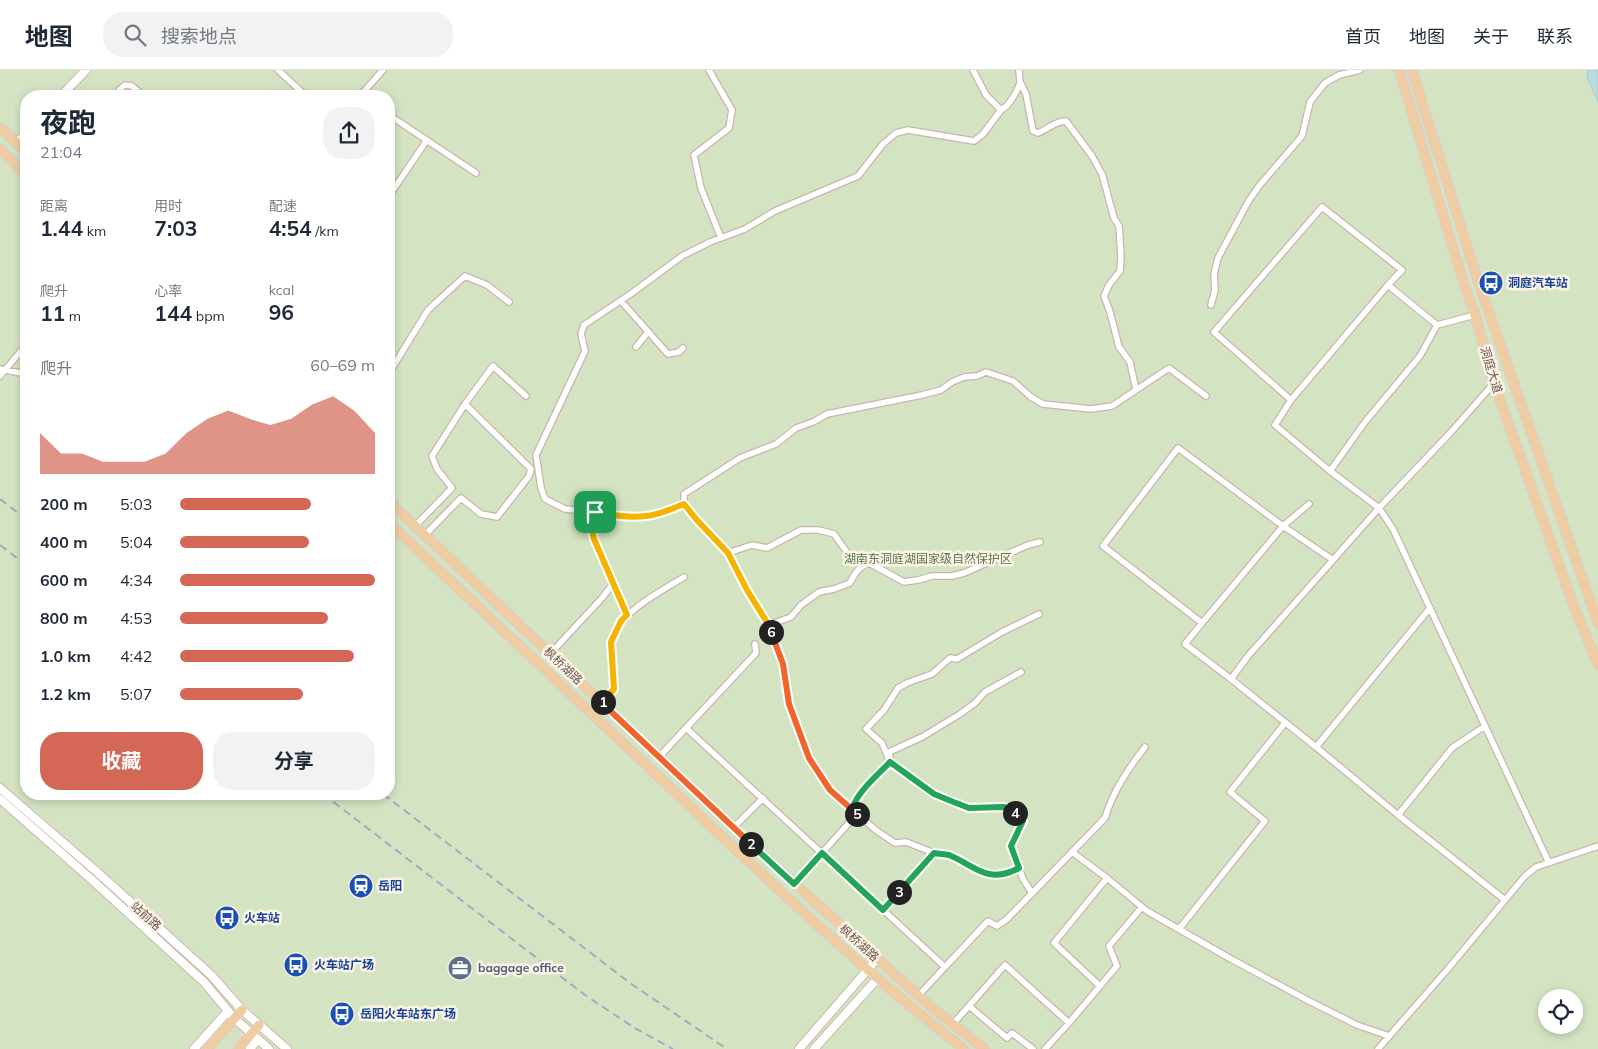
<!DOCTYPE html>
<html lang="zh">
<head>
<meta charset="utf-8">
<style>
  :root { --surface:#fff; --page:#f2f2f3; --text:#1f2937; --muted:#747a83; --line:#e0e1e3; --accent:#d46756 }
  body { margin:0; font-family:Mulish,"Noto Sans SC",sans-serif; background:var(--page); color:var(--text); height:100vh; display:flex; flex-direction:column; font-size:19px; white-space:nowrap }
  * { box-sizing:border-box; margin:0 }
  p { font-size:16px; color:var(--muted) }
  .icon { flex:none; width:28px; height:28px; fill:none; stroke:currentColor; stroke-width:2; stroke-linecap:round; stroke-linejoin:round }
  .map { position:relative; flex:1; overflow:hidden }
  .details { position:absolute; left:20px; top:20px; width:375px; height:710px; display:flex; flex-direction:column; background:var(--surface); border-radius:20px; box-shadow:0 2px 8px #0003 }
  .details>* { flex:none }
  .buttons { position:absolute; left:1538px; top:919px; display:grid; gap:10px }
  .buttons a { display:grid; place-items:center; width:45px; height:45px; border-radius:50%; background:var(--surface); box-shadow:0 2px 8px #0003; font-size:25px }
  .pin { position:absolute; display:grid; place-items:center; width:42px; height:42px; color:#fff; margin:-21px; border-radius:10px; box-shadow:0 2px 8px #0006 }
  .km { position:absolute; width:25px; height:25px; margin:-12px; border-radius:50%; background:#222; color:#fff; font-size:14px; line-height:25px; text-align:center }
  .round { display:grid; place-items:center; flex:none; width:52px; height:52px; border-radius:20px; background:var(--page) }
  .overview { display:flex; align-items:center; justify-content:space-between; height:85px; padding:0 20px }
  h1 { font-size:28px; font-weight:700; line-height:38px }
  .stats { display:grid; grid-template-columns:repeat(3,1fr); gap:8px; height:85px; padding:5px 20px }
  .stats div { display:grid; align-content:center }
  .stats b { font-size:21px; font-weight:700 }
  .stats small { font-size:14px; font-weight:400 }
  .stats p { font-size:14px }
  .chart { height:140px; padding:10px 20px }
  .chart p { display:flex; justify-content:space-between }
  .chart svg { width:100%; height:90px; margin-top:5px; fill:var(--accent); opacity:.7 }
  .cta { display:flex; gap:10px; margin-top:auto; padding:10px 20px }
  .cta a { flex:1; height:58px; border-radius:20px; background:var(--accent); color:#fff; font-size:20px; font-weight:700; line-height:58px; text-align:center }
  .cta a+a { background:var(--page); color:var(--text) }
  ul { padding:0 20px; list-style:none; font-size:16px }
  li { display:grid; grid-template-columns:80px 60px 1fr; align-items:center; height:38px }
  li i { height:12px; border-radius:6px; background:var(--accent) }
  header { display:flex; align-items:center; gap:30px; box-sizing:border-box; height:70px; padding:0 25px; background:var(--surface); border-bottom:1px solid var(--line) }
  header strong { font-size:24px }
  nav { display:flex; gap:28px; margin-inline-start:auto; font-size:18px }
  .search { width:350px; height:45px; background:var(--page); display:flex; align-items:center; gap:12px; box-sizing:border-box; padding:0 18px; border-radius:20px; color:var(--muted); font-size:19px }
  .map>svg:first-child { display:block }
  .green { fill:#d4e4c3; fill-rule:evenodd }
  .water { fill:#badddf; stroke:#a2cdd0 }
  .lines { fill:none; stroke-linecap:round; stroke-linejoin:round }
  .street-casing { stroke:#c8b6ab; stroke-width:8 }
  .secondary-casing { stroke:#cdb7ac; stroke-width:10 }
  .primary-casing { stroke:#d6cfcd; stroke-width:11 }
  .street { stroke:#fff; stroke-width:5.5 }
  .secondary { stroke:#fff; stroke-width:8 }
  .primary { stroke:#f0cca3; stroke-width:9 }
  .rail { stroke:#b0a4c0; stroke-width:2; stroke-dasharray:8 5; stroke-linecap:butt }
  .split-1-casing { stroke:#fff; stroke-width:10 }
  .split-2-casing { stroke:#fff; stroke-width:10 }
  .split-3-casing { stroke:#fff; stroke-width:10 }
  .split-4-casing { stroke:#fff; stroke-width:10 }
  .split-5-casing { stroke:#fff; stroke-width:10 }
  .split-6-casing { stroke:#fff; stroke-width:10 }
  .split-7-casing { stroke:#fff; stroke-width:10 }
  .split-1 { stroke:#f5b400; stroke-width:6 }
  .split-2 { stroke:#f0652b; stroke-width:6 }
  .split-3 { stroke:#22a559; stroke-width:6 }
  .split-4 { stroke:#22a559; stroke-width:6 }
  .split-5 { stroke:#22a559; stroke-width:6 }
  .split-6 { stroke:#f0652b; stroke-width:6 }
  .split-7 { stroke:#f5b400; stroke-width:6 }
  .labels { text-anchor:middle; stroke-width:5; stroke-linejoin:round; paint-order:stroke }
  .transit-label { font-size:12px; font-weight:bold; fill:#164399; stroke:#fcf3e8; text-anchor:start }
  .street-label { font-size:12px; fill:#6d554c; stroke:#fcf3e8 }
  .park-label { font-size:12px; fill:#5b7849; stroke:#fcf3e8 }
  .service-label { font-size:12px; font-weight:bold; fill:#4e5e75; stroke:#fcf3e8; text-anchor:start }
</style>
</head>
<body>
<header>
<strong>地图</strong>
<div class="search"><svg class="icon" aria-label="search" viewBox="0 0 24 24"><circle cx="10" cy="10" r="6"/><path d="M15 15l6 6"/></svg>搜索地点</div>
<nav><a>首页</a><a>地图</a><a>关于</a><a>联系</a></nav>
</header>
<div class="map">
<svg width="1598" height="979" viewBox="0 0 1598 979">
  <rect width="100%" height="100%" fill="#f9eee3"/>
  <!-- green -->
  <path class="green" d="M 0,0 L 1598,0 L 1598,979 L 0,979 ZM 26,26 L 389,26 L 389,724 L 26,724 ZM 1546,928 L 1574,928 L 1574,955 L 1546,955 Z"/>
  <!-- water -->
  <path class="water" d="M 1588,0 L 1598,0 L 1598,31 L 1587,8 Z"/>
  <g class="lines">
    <defs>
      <path id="street" d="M 278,0 L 306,26
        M 709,0 L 732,40 L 729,58 L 694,85 L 701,118 L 721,168
        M 973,0 L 986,25 L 1001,40 C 1009,36 1017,22 1020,13 C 1020,9 1019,4 1019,0
        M 1020,12 L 1026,24 L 1033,61 L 1038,63 C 1048,59 1055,51 1066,51 L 1092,86 L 1102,104 L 1114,148 L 1119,156 L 1121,187 L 1120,201 L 1109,215 L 1104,226 L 1110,242 L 1119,277 L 1130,292 L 1136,320
        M 118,26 L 119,20 L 125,15 L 132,16 L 143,26
        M 187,26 L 188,25
        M 360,26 L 383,0
        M 389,45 L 476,103
        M 389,126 L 427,70
        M 621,231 L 668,284 L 679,282 L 683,278
        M 1211,235 L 1215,220 L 1214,204 L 1218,188 L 1248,132 L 1259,116 L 1302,66 L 1310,32 L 1325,13 L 1339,5 L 1360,0
        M 636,277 L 648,262
        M 0,299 L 26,304
        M 389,303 L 428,240 L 465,206 L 487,215 L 509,232
        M 0,306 L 26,275
        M 1494,313 L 1452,361 L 1379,438 L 1393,459 L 1549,793
        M 1291,330 L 1214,262 L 1322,137 L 1402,200 L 1388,215
        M 465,334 L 493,296 L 526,326
        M 1330,401 L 1365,352 L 1420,286 L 1437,255
        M 684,433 L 696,449 L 728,483 L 747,520 L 768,554 L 783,594 L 789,634 L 809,688 L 815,699 L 830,720 L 857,744 L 794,814
        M 595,442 L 565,439 L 545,429 L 541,418 L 536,385 L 585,281 L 581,264 L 584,255 L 632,223 L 682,186 L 710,172 L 745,159 L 775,141 L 858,106 L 883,74 L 896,63 L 908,60 L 974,71 L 983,64 L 1001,40
        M 415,456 L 452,418 L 437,399 L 432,386 L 465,334 L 531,399 L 529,406 L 497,447 L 481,444 L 461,428 L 425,465
        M 728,483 L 752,475 L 767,478 L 801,460 L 819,460 L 834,464 L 851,488 L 862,496
        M 1333,490 L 1283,456 L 1178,378 L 1103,476 L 1202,553 L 1185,574 L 1231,609 L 1316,677 L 1430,538
        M 627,545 L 594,469 L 589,452 L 595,442 C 610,445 631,448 646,446 C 659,445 672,439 684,433 L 684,424 L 740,388 L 776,374 L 796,358 L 813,352 L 827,344 L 922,325 L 941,320 L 952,312 L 964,307 L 977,306 L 986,302 L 1013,311 L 1031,327 L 1043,334 L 1091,339 L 1112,336 L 1169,298 L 1206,326
        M 1202,553 L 1283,456 L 1309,434
        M 769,555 L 791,547 L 801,535 L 819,522 L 834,519 L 850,513 C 854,504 859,496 869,493 L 904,512 L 918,510 L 932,506 L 952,506 L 964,503 L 1028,475 L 1040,472
        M 550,584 L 602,528 L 613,514
        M 1231,609 L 1248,586 L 1379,438 L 1330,401 L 1275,355 L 1291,330 L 1388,215 L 1437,255 L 1475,245
        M 602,633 L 614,619 C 613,606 610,585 611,573 C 615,544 662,521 684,507
        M 1485,656 L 1452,678 L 1398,745 L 1505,830
        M 686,658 L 945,897 L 918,926
        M 1316,677 L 1398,745
        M 659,687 L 756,583 L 755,574
        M 733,758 L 763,728
        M 1072,782 L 1107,808 L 1147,841 L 1231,889 L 1309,931 L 1357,955 L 1389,966
        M 934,783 L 906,772 L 895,773 L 877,761 L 857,744 L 853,737 C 858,721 879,704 890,692 L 889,682 L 922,667 L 960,644 L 975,633 L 985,622 L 1021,602
        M 1107,808 L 1054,873 L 1100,916 L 1117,896 L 1109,876 L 1142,837
        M 1032,823 L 1023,809 L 1011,776 L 1023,751 L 1015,743 L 1003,737 L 969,738 L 935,724 L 890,692 L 882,673 L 866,659 L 884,640 L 898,618 L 907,613 L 932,604 L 950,588 L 957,589 L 1002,562 L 1039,544
        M 883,840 L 934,783 C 939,784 945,784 949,785 C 976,796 987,815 1019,798
        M 1179,859 L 1265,751 L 1230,722 L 1285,653
        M 945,897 L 988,851 L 997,856 L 1007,849 L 1105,748 C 1113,721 1128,699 1145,677
        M 969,936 L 1007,968 L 1012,963 L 1033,979
        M 953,954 L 1005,895 L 1069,953 L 1100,916
        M 1045,979 L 1069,953
        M 1378,979 L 1447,900 L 1525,806 L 1536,797 L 1598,776"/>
      <path id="secondary" d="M 61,26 L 86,0
        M 17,73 L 26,63
        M 0,718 L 96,801 L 211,905 L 242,940 L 287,979
        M 0,729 L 91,809 L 204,912 L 234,948 L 269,979
        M 194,979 L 228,941
        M 250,979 L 258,969
        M 799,979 L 877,889
        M 814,979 L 878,908"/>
      <path id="primary" d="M 1399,0 L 1464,214 L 1475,245 L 1494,313 L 1573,534 L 1598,595
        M 1412,0 L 1477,208 L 1598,553
        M 0,57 L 26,82
        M 0,79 L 26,105
        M 389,431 L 740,764 L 931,937 L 985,979
        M 389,453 C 491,549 592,644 694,740 C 781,822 869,906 964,979
        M 207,979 L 242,940
        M 238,979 L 259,955"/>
    </defs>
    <!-- street casing -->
    <use href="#street" class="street-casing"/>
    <!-- secondary casing -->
    <use href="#secondary" class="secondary-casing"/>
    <!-- primary casing -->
    <use href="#primary" class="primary-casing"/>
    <!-- street -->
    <use href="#street" class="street"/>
    <!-- secondary -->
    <use href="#secondary" class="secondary"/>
    <!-- primary -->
    <use href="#primary" class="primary"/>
    <!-- rail -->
    <path class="rail" d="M 0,429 L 26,449
      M 0,475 L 26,495
      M 323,724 L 585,925 L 633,957 L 673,979
      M 383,724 L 630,913 L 727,979"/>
  </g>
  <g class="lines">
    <defs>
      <path id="split-1" d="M 595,442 L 590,452 L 594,469 L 627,545 L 621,551 L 611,572 L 614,619 L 603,632"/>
      <path id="split-2" d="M 603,632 L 602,633 L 751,774"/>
      <path id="split-3" d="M 751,774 L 794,814 L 822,783 L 883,840 L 899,822"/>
      <path id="split-4" d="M 899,822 L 934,783 C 939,784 945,784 949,785 C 976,796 987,815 1019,798 L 1011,776 L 1023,751 L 1015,743"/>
      <path id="split-5" d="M 857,744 L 853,737 C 858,721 879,704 890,692 L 934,724 L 951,731 L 969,738 L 1004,737 L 1015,743"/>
      <path id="split-6" d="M 771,562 L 783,594 L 789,634 L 809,688 L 830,720 L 857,744"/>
      <path id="split-7" d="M 595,442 C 610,445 631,448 646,446 C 659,445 672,439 684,434 L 696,449 L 728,483 L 747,520 L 768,554 L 771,562"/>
    </defs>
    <!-- split-1 casing -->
    <use href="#split-1" class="split-1-casing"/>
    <!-- split-2 casing -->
    <use href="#split-2" class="split-2-casing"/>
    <!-- split-3 casing -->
    <use href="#split-3" class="split-3-casing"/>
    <!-- split-4 casing -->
    <use href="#split-4" class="split-4-casing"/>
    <!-- split-5 casing -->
    <use href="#split-5" class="split-5-casing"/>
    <!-- split-6 casing -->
    <use href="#split-6" class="split-6-casing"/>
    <!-- split-7 casing -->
    <use href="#split-7" class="split-7-casing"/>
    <!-- split-1 -->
    <use href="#split-1" class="split-1"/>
    <!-- split-2 -->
    <use href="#split-2" class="split-2"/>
    <!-- split-3 -->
    <use href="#split-3" class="split-3"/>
    <!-- split-4 -->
    <use href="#split-4" class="split-4"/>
    <!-- split-5 -->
    <use href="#split-5" class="split-5"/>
    <!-- split-6 -->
    <use href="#split-6" class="split-6"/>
    <!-- split-7 -->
    <use href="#split-7" class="split-7"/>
  </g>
  <!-- icons -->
  <defs>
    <symbol id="bus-disc" viewBox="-11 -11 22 22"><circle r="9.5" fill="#1a4fb4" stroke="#fcf3e8"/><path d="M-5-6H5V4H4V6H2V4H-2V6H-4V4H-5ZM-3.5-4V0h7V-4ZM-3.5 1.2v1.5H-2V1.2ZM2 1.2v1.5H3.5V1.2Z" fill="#fff"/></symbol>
    <symbol id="station-disc" viewBox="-11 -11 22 22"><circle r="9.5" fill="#1a4fb4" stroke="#fcf3e8"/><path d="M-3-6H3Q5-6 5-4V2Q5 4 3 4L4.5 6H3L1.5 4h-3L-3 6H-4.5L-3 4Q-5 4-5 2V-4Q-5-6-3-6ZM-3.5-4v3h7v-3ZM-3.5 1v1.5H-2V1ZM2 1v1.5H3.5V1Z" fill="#fff"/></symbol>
    <symbol id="office-disc" viewBox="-11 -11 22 22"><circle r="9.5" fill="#5c6f8a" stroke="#fcf3e8"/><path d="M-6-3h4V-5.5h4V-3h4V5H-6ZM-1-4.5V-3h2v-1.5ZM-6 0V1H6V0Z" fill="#fff"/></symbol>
  </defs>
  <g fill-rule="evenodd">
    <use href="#bus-disc" x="1477" y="199" width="28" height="28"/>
    <use href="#station-disc" x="347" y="802" width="28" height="28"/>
    <use href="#bus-disc" x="213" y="834" width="28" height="28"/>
    <use href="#bus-disc" x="282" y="881" width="28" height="28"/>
    <use href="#office-disc" x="446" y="884" width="28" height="28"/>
    <use href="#bus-disc" x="328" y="930" width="28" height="28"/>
  </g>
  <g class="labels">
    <!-- transit labels -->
    <g class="transit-label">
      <text x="1508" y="217">洞庭汽车站</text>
      <text x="378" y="820">岳阳</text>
      <text x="244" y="852">火车站</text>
      <text x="314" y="899">火车站广场</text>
      <text x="360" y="948">岳阳火车站东广场</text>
    </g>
    <!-- street labels -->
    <g class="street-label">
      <text transform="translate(1491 300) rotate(73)" y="4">洞庭大道</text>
      <text transform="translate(563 596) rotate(43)" y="4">枫桥湖路</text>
      <text transform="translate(146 846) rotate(42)" y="4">站前路</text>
      <text transform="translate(859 873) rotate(42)" y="4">枫桥湖路</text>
    </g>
    <!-- park labels -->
    <g class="park-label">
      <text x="928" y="493">湖南东洞庭湖国家级自然保护区</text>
    </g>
    <!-- service labels -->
    <g class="service-label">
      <text x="478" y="902">baggage office</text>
    </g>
  </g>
</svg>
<div class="buttons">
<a><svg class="icon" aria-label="locate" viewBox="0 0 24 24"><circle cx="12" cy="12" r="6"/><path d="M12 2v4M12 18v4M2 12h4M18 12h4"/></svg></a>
</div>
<div class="pin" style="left:595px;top:442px;background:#1e9e55"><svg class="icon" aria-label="arrive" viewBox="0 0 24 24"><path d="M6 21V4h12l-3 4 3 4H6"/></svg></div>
<b class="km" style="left:603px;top:632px">1</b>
<b class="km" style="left:751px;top:774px">2</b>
<b class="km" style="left:899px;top:822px">3</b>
<b class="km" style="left:1015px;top:743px">4</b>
<b class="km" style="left:857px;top:744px">5</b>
<b class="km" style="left:771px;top:562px">6</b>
<section class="details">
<div class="overview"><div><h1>夜跑</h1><p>21:04</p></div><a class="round"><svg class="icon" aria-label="share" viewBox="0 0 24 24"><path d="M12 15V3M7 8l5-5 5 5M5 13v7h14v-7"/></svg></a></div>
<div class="stats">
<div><p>距离</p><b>1.44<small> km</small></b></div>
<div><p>用时</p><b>7:03</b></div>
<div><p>配速</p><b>4:54<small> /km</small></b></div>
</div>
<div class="stats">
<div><p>爬升</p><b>11<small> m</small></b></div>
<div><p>心率</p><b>144<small> bpm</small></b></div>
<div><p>kcal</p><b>96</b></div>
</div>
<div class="chart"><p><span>爬升</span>60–69 m</p>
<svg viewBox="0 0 160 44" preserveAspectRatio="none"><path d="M0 44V24L10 34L20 34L30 38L40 38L50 38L60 34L70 24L80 17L90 13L100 17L110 20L120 17L130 10L140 6L150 13L160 24V44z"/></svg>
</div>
<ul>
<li><b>200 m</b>5:03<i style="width:67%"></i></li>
<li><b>400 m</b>5:04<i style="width:66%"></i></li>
<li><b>600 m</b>4:34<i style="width:100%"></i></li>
<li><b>800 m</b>4:53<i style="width:76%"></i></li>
<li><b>1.0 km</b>4:42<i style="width:89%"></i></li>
<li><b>1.2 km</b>5:07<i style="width:63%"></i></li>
</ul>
<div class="cta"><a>收藏</a><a>分享</a></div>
</section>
</div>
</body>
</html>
